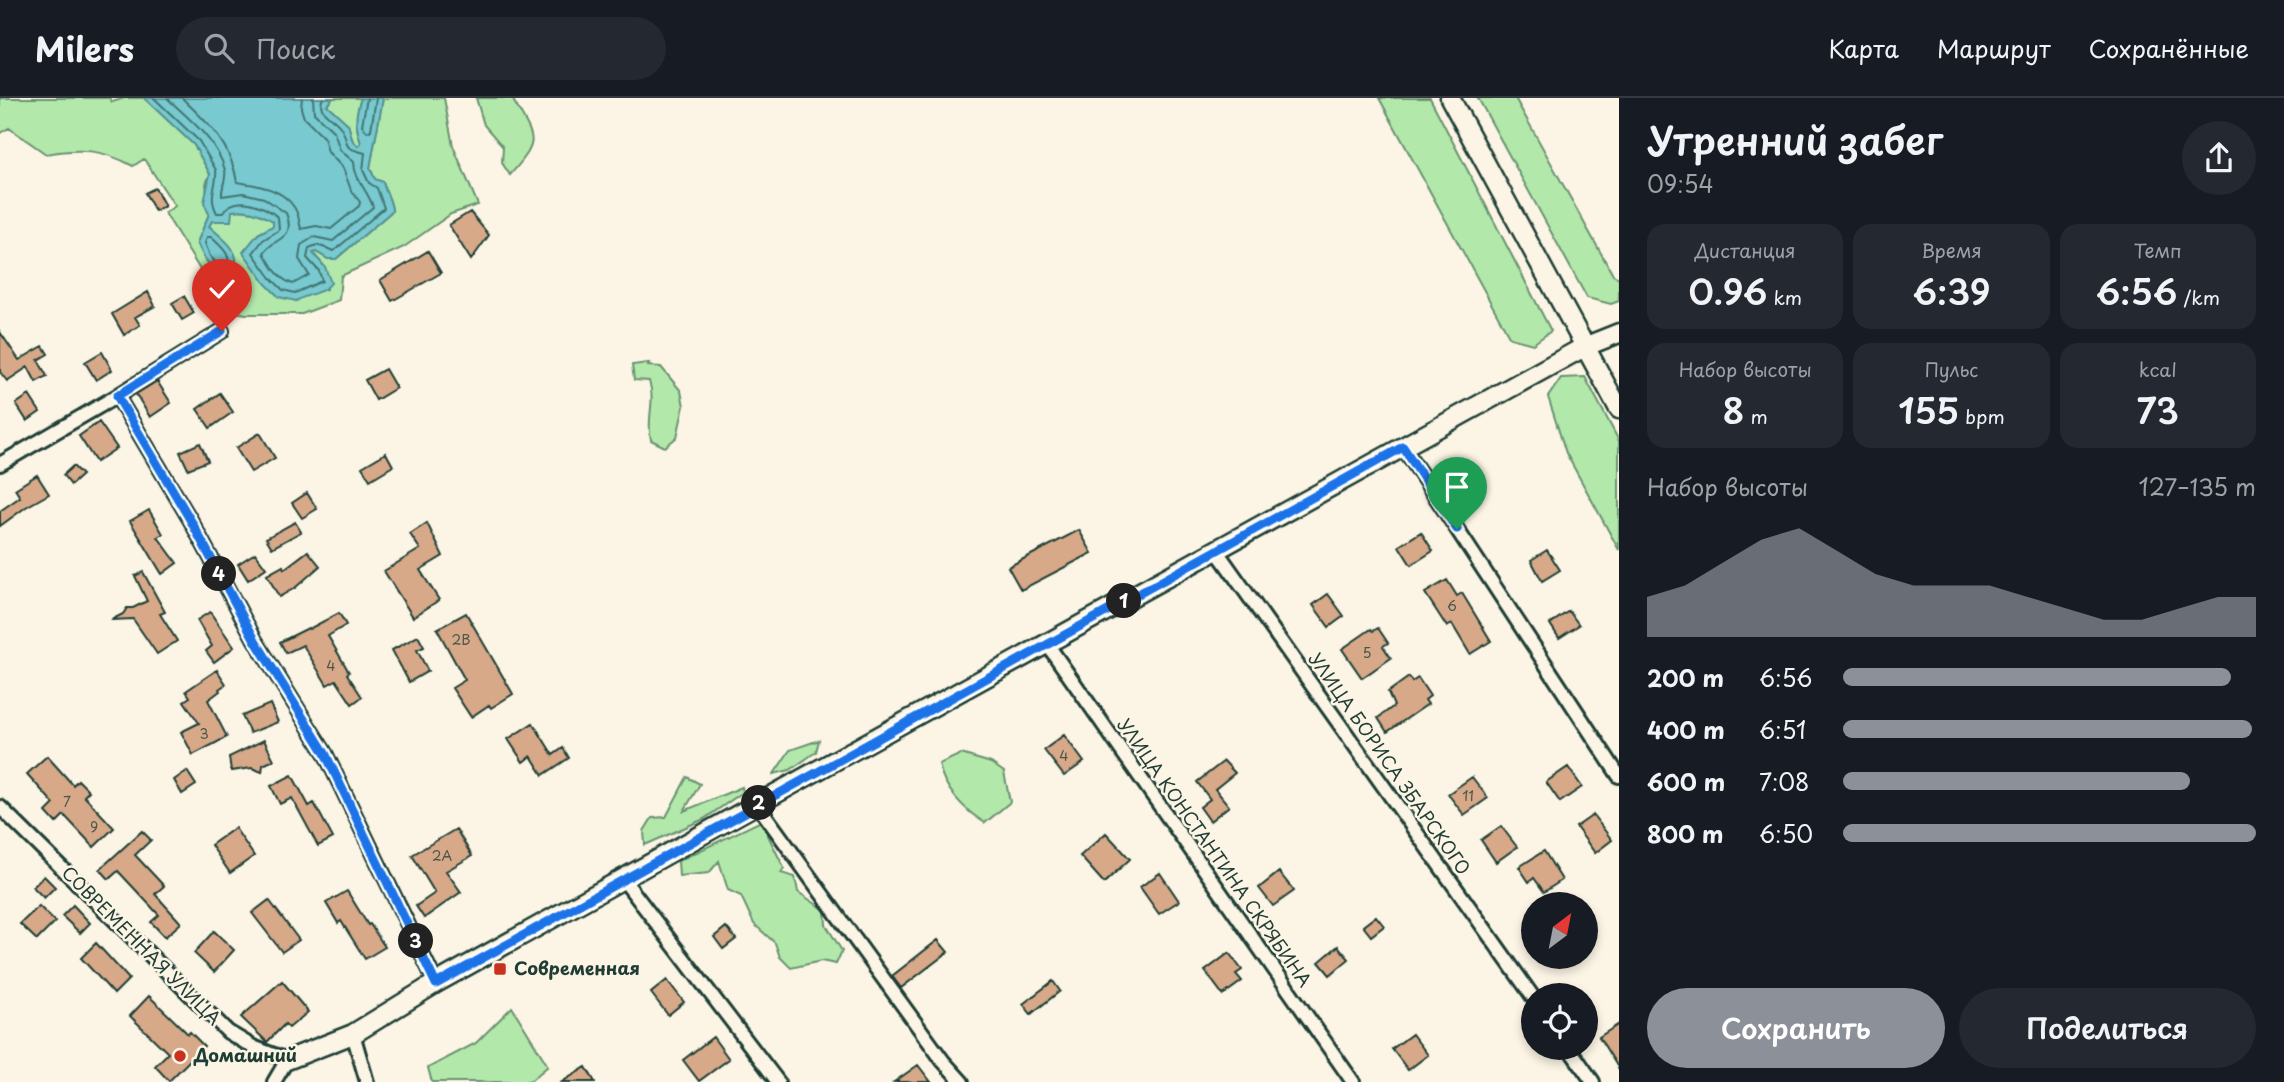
<!DOCTYPE html>
<html lang="ru">
<head>
<meta charset="utf-8">
<style>
  :root { --surface:#171b24; --page:#242831; --text:#f1f3f6; --muted:#9ea1a6; --line:#363941; --accent:#8c9099 }
  body { margin:0; font-family:"Playpen Sans",sans-serif; background:var(--page); color:var(--text); height:100vh; display:flex; flex-direction:column; font-size:26px; white-space:nowrap }
  * { box-sizing:border-box; margin:0 }
  p { font-size:23px; color:var(--muted) }
  .icon { flex:none; width:38px; height:38px; fill:none; stroke:currentColor; stroke-width:2; stroke-linecap:round; stroke-linejoin:round }
  .map { position:relative; flex:1; overflow:hidden }
  .panel { display:flex; flex-direction:column; background:var(--surface); width:665px }
  .panel>* { flex:none }
  .needle { width:46px; rotate:32deg }
  .fabs { position:absolute; left:1521px; top:794px; display:grid; gap:14px }
  .fabs a { display:grid; place-items:center; width:77px; height:77px; border-radius:50%; background:var(--surface); box-shadow:0 4px 10px #0003; font-size:35px }
  .pin { position:absolute; display:grid; place-items:center; width:60px; height:60px; color:#fff; margin:-72px -30px; border-radius:50% 50% 50% 0; rotate:-45deg; box-shadow:0 0 7px #0007 }
  .pin .icon { rotate:45deg }
  .km { position:absolute; width:35px; height:35px; margin:-18px; border-radius:50%; background:#222; color:#fff; font-size:19px; line-height:35px; text-align:center }
  .round { display:grid; place-items:center; flex:none; width:74px; height:74px; border-radius:37px; background:var(--page) }
  .summary { display:flex; align-items:center; justify-content:space-between; height:119px; padding:0 28px }
  h1 { font-size:38px; font-weight:600; line-height:52px }
  .stats { display:grid; grid-template-columns:repeat(3,1fr); gap:10px; height:119px; padding:7px 28px }
  .stats div { display:grid; align-content:center; border-radius:18px; background:var(--page); text-align:center }
  .stats b { font-size:35px; font-weight:600 }
  .stats small { font-size:19px; font-weight:400 }
  .stats p { font-size:19px }
  .chart { height:196px; padding:14px 28px }
  .chart p { display:flex; justify-content:space-between }
  .chart svg { width:100%; height:126px; margin-top:7px; fill:var(--accent); opacity:.7 }
  .action { display:flex; gap:14px; margin-top:auto; padding:14px 28px }
  .action a { flex:1; height:80px; border-radius:42px; background:var(--accent); color:#fff; font-size:28px; font-weight:600; line-height:80px; text-align:center }
  .action a+a { background:var(--page); color:var(--text) }
  ul { padding:0 28px; list-style:none; font-size:23px }
  li { display:grid; grid-template-columns:112px 84px 1fr; align-items:center; height:52px }
  li i { height:18px; border-radius:9px; background:var(--accent) }
  header { display:flex; align-items:center; gap:42px; box-sizing:border-box; height:98px; padding:0 35px; background:var(--surface); border-bottom:2px solid var(--line) }
  header strong { font-size:33px }
  nav { display:flex; gap:38px; margin-inline-start:auto; font-size:24px }
  .search { width:490px; height:63px; background:var(--page); display:flex; align-items:center; gap:18px; box-sizing:border-box; padding:0 24px; border-radius:38px; color:var(--muted); font-size:26px }
  main { display:flex; flex:1; min-height:0 }
  .map>svg:first-child { display:block }
  .green { fill:#b3e8ab; stroke:#699270; stroke-width:2 }
  .water { fill:#78c9d0; stroke:#549192; stroke-width:2 }
  .lines { fill:none; stroke-linecap:round; stroke-linejoin:round }
  .shore { stroke:#437572; stroke-width:2 }
  .building { fill:#d7a989; stroke:#1f3d34; stroke-width:2 }
  .street-casing { stroke:#1f3d34; stroke-width:18 }
  .secondary-casing { stroke:#1f3d34; stroke-width:23 }
  .street { stroke:#fcf5e5; stroke-width:12 }
  .secondary { stroke:#fcf5e5; stroke-width:18 }
  .route-casing { stroke:#fff; stroke-width:14 }
  .route { stroke:#1a73e8; stroke-width:9 }
  .poi-dot { fill:#c8321e; stroke:#fcf5e5; stroke-width:2.5 }
  .labels { text-anchor:middle; stroke-width:5; stroke-linejoin:round; paint-order:stroke }
  .number-label { font-size:14px; fill:#4d5849 }
  .street-label { font-size:18px; fill:#1f3d34; stroke:#fcf5e5 }
  .poi-label { font-size:18px; font-weight:bold; fill:#1f3d34; stroke:#fcf5e5; text-anchor:start }
</style>
</head>
<body>
<header>
<strong>Milers</strong>
<div class="search"><svg class="icon" aria-label="search" viewBox="0 0 24 24"><circle cx="10" cy="10" r="6"/><path d="M15 15l6 6"/></svg>Поиск</div>
<nav><a>Карта</a><a>Маршрут</a><a>Сохранённые</a></nav>
</header>
<main>
<div class="map">
<svg width="1619" height="984" viewBox="0 0 1619 984">
  <rect width="100%" height="100%" fill="#fcf5e5"/>
  <filter id="ink" filterUnits="userSpaceOnUse"><feTurbulence type="fractalNoise" baseFrequency=".0143" numOctaves="2"/><feDisplacementMap in="SourceGraphic" scale="14" xChannelSelector="R" yChannelSelector="G"/><feConvolveMatrix kernelMatrix="1 2 1 2 8 2 1 2 1" color-interpolation-filters="sRGB"/></filter>
  <g filter="url(#ink)">
    <!-- green -->
    <path class="green" d="M 0,0 L 110,0 L 112,4 L 125,0 L 144,0 L 194,47 L 210,76 L 206,86 L 209,116 L 197,145 L 243,178 L 236,170 C 239,150 222,141 209,128 C 223,105 254,111 273,123 L 273,128 L 258,136 L 296,203 L 306,196 L 327,191 L 325,169 L 313,156 L 316,154 L 328,161 L 336,161 L 392,113 C 392,103 385,94 383,84 L 375,82 L 370,70 L 383,0 L 444,0 L 453,48 L 478,107 L 451,116 L 404,149 L 341,178 L 339,202 L 302,216 L 246,216 L 225,212 L 165,115 L 175,108 L 144,61 L 133,68 C 102,51 80,50 46,56 L 9,30 L 0,35 Z
      M 333,0 L 361,0 C 355,17 355,27 361,45 L 358,49 L 352,41 L 348,26 L 327,7 Z
      M 476,0 L 512,0 C 534,41 543,40 510,77 L 502,65 L 503,49 L 484,27 Z
      M 1379,0 L 1430,0 L 1551,233 L 1533,246 L 1510,240 Z
      M 1478,0 L 1515,0 L 1613,177 L 1619,180 L 1619,203 L 1611,206 L 1587,200 Z
      M 649,265 L 648,268 L 661,269 L 681,293 L 684,308 L 677,339 L 665,349 L 651,342 C 646,321 656,303 649,283 L 634,282 L 632,267 Z
      M 1585,279 L 1619,343 L 1619,452 L 1566,355 L 1548,299 L 1561,280 Z
      M 819,642 L 816,654 L 790,672 L 774,676 L 790,652 Z
      M 961,656 L 991,665 L 1004,674 L 1010,704 L 985,725 C 964,712 943,690 939,666 Z
      M 687,679 L 700,686 L 684,713 L 742,689 L 743,694 L 704,721 L 645,747 L 644,733 L 652,720 L 666,719 Z
      M 761,723 L 784,770 L 781,775 L 795,779 L 798,794 L 825,812 L 826,827 L 842,853 L 836,866 L 821,863 L 791,870 L 780,859 L 775,845 L 754,826 L 741,798 L 728,792 L 719,763 L 709,775 L 679,778 L 678,763 Z
      M 512,909 L 548,968 L 529,984 L 432,984 L 428,970 L 476,945 Z"/>
    <!-- water -->
    <path class="water" d="M 144,0 L 333,0 L 327,7 L 348,26 L 352,41 L 358,48 L 361,45 C 355,27 355,17 361,0 L 383,0 L 370,70 L 375,81 L 383,84 C 385,94 392,103 392,113 L 336,161 L 328,161 L 316,154 L 313,155 L 325,169 L 331,185 C 324,195 307,196 296,203 L 279,199 L 265,185 L 243,154 L 258,136 L 273,128 L 273,123 C 259,115 247,110 232,113 L 231,123 L 212,123 L 209,128 C 223,141 239,150 236,170 L 243,178 L 249,179 L 250,189 L 241,196 C 221,181 206,168 197,145 L 209,116 L 204,105 L 210,76 L 194,47 Z"/>
    <g class="lines">
      <!-- shore -->
      <path class="shore" d="M 154,0 L 199,43 L 216,72 C 218,89 207,96 217,115 L 223,115 C 235,95 263,107 278,119 L 279,132 L 263,142 L 253,155 L 271,180 L 283,192 L 295,195 L 322,183 L 319,173 L 307,160 L 309,150 L 317,147 L 334,153 L 384,110 L 377,90 L 369,85 L 363,72 L 365,55 C 338,48 352,48 341,30 C 335,19 315,15 323,0
        M 167,0 C 188,20 217,42 225,72 C 227,81 221,89 222,98 L 243,95 L 264,100 L 286,115 C 297,143 273,139 264,155 C 271,167 279,182 293,186 L 309,177 L 299,161 L 301,147 L 314,139 L 333,143 L 373,109 C 368,92 354,82 354,64 L 340,52 L 334,34 L 314,15 L 313,0
        M 182,0 C 209,26 231,46 237,84 C 256,87 282,90 294,109 C 299,116 299,124 301,131 L 316,128 L 331,131 L 359,108 L 360,104 L 351,92 L 343,70 L 328,54 L 324,40 L 304,20 L 301,10 L 302,0
        M 367,0 L 362,27 L 367,34 L 371,32 L 376,0
        M 207,139 L 211,139 C 223,150 233,157 227,174 L 223,173 L 210,158 L 205,145 Z"/>
    </g>
    <!-- building -->
    <path class="building" d="M 155,90 L 165,108 L 155,113 L 145,95 Z
      M 470,114 L 489,137 L 471,162 L 449,127 Z
      M 428,153 L 441,175 L 392,203 L 380,182 Z
      M 148,194 L 155,208 L 135,219 L 140,227 L 124,237 L 112,216 Z
      M 184,198 L 194,215 L 182,222 L 172,205 Z
      M 0,234 L 19,262 L 43,248 L 48,256 L 38,262 L 47,278 L 36,284 L 28,269 L 7,283 L 0,274 Z
      M 102,254 L 112,272 L 96,282 L 85,264 Z
      M 385,271 L 396,290 L 376,302 L 365,282 Z
      M 157,283 L 171,305 L 150,319 L 136,296 Z
      M 220,295 L 233,314 L 210,330 L 197,311 Z
      M 29,297 L 40,314 L 27,323 L 16,306 Z
      M 99,324 L 117,350 L 96,364 L 79,338 Z
      M 260,335 L 275,360 L 251,374 L 236,350 Z
      M 200,345 L 208,363 L 188,371 L 180,354 Z
      M 386,355 L 393,368 L 370,382 L 362,369 Z
      M 73,368 L 82,377 L 71,387 L 63,377 Z
      M 37,377 L 49,396 L 26,409 L 0,428 L 0,413 L 20,399 L 15,391 Z
      M 307,395 L 317,411 L 302,420 L 292,405 Z
      M 149,412 L 163,436 L 158,439 L 177,465 L 162,476 L 130,423 Z
      M 295,424 L 301,434 L 272,450 L 266,440 Z
      M 427,425 L 443,458 L 420,472 L 439,502 L 413,519 L 384,473 L 420,451 L 410,436 Z
      M 1079,432 L 1092,455 L 1021,492 L 1008,469 Z
      M 1421,434 L 1433,453 L 1411,467 L 1399,448 Z
      M 1547,452 L 1560,472 L 1542,483 L 1531,462 Z
      M 308,453 L 320,468 L 295,490 L 279,499 L 267,477 L 283,468 L 284,471 Z
      M 255,455 L 266,470 L 248,482 L 238,466 Z
      M 143,474 L 165,514 L 160,516 L 177,543 L 157,556 L 133,521 L 111,522 L 123,516 L 127,510 L 133,510 L 147,503 L 135,478 Z
      M 1447,482 L 1457,498 L 1462,495 L 1491,543 L 1470,556 L 1452,526 L 1447,529 L 1425,495 Z
      M 1328,496 L 1344,518 L 1329,529 L 1313,507 Z
      M 1569,513 L 1579,527 L 1559,540 L 1550,526 Z
      M 210,514 L 234,549 L 214,564 L 206,553 L 212,548 L 197,522 Z
      M 339,515 L 346,527 L 328,538 L 349,574 L 347,576 L 362,599 L 352,606 L 336,582 L 327,587 L 303,547 L 286,555 L 280,544 L 308,530 L 309,531 Z
      M 466,515 L 513,596 L 491,610 L 489,607 L 471,619 L 452,590 L 465,582 L 437,531 Z
      M 1378,530 L 1388,545 L 1383,548 L 1391,560 L 1362,580 L 1342,551 L 1371,531 L 1373,533 Z
      M 418,538 L 424,549 L 417,552 L 428,573 L 409,584 L 392,552 Z
      M 217,572 L 226,586 L 219,591 L 220,593 L 208,602 L 227,639 L 193,657 L 181,634 L 199,625 L 184,603 L 190,599 L 186,593 Z
      M 1409,579 L 1412,584 L 1418,580 L 1430,598 L 1425,602 L 1428,606 L 1387,634 L 1378,620 L 1394,608 L 1388,594 Z
      M 270,606 L 278,624 L 250,635 L 242,618 Z
      M 533,625 L 553,657 L 563,650 L 569,660 L 543,677 L 531,658 L 523,664 L 508,641 Z
      M 1064,637 L 1084,664 L 1064,678 L 1044,652 Z
      M 264,642 L 274,662 L 263,667 L 262,674 L 252,670 L 231,673 L 229,659 Z
      M 47,658 L 73,687 L 78,682 L 89,693 L 84,698 L 114,730 L 94,749 L 64,717 L 56,725 L 46,714 L 54,706 L 27,676 Z
      M 1224,663 L 1235,675 L 1215,691 L 1229,708 L 1210,723 L 1200,709 L 1210,701 L 1197,684 Z
      M 1568,669 L 1582,689 L 1560,704 L 1546,684 Z
      M 187,673 L 196,687 L 182,696 L 174,682 Z
      M 292,677 L 309,708 L 314,705 L 333,740 L 318,748 L 292,700 L 280,706 L 271,688 Z
      M 1472,679 L 1488,700 L 1464,717 L 1448,696 Z
      M 1593,717 L 1612,742 L 1595,755 L 1576,729 Z
      M 1501,728 L 1517,749 L 1496,764 L 1481,742 Z
      M 235,730 L 254,758 L 230,775 L 211,747 Z
      M 456,731 L 472,758 L 446,773 L 461,794 L 424,820 L 416,808 L 435,795 L 412,757 Z
      M 142,733 L 151,742 L 135,757 L 164,788 L 155,796 L 181,825 L 165,839 L 151,824 L 159,817 L 118,773 L 109,781 L 100,771 Z
      M 1106,735 L 1130,761 L 1104,785 L 1080,758 Z
      M 1544,753 L 1562,782 L 1544,794 L 1534,780 L 1529,784 L 1519,769 Z
      M 1279,774 L 1294,793 L 1273,808 L 1259,790 Z
      M 1160,775 L 1179,803 L 1159,816 L 1140,789 Z
      M 44,778 L 55,789 L 44,800 L 33,789 Z
      M 347,793 L 368,827 L 370,826 L 385,849 L 365,861 L 341,823 L 338,825 L 326,805 Z
      M 269,802 L 299,842 L 282,854 L 252,815 Z
      M 73,807 L 90,825 L 80,835 L 62,818 Z
      M 39,808 L 55,824 L 37,842 L 20,826 Z
      M 1376,818 L 1384,828 L 1371,838 L 1363,828 Z
      M 726,829 L 736,841 L 723,851 L 714,839 Z
      M 214,833 L 234,852 L 214,874 L 194,855 Z
      M 938,842 L 948,854 L 901,890 L 892,878 Z
      M 96,845 L 129,881 L 114,896 L 81,860 Z
      M 1338,848 L 1349,861 L 1330,877 L 1319,864 Z
      M 1229,855 L 1242,872 L 1236,876 L 1242,883 L 1223,897 L 1205,873 Z
      M 667,882 L 684,904 L 668,917 L 651,895 Z
      M 282,883 L 308,914 L 289,930 L 285,926 L 267,944 L 241,919 Z
      M 1053,883 L 1060,893 L 1031,916 L 1023,906 Z
      M 149,898 L 188,936 L 190,934 L 204,948 L 169,983 L 155,968 L 168,955 L 130,918 Z
      M 1619,926 L 1619,971 L 1599,939 Z
      M 1412,936 L 1428,957 L 1408,972 L 1392,951 Z
      M 713,939 L 729,961 L 699,983 L 683,962 Z
      M 918,967 L 931,984 L 894,984 Z
      M 586,969 L 595,984 L 562,984 Z"/>
    <g class="lines">
      <defs>
        <path id="street" d="M 117,298 L 191,423 L 255,542 L 325,655 L 436,885
          M 1403,349 L 1619,678
          M 0,366 L 117,298 L 222,233
          M 1216,452 L 1533,899
          M 1047,546 L 1353,984
          M 757,706 L 943,963 L 962,984
          M 0,709 L 228,934 L 253,949 L 287,962 L 274,984
          M 623,781 L 778,984
          M 353,936 L 367,984
          M 1569,950 L 1593,984"/>
        <path id="secondary" d="M 1450,0 L 1619,311
          M 287,962 L 353,936 L 436,885 L 845,657 L 1584,249 L 1619,235"/>
      </defs>
      <!-- street casing -->
      <use href="#street" class="street-casing"/>
      <!-- secondary casing -->
      <use href="#secondary" class="secondary-casing"/>
      <!-- street -->
      <use href="#street" class="street"/>
      <!-- secondary -->
      <use href="#secondary" class="secondary"/>
    </g>
  </g>
  <g class="lines" filter="url(#ink)">
    <defs>
      <path id="route" d="M 222,233 L 117,298 L 191,423 L 255,542 L 325,655 L 436,886 L 1403,349 L 1457,431"/>
    </defs>
    <!-- route casing -->
    <use href="#route" class="route-casing"/>
    <!-- route -->
    <use href="#route" class="route"/>
  </g>
  <!-- markers -->
  <g class="poi-dot">
    <rect x="493" y="864" width="14" height="14" rx="3.5"/>
    <circle cx="180" cy="958" r="7"/>
  </g>
  <g class="labels">
    <!-- number labels -->
    <g class="number-label">
      <text x="1452" y="513">6</text>
      <text x="461" y="547">2В</text>
      <text x="1367" y="560">5</text>
      <text x="331" y="573">4</text>
      <text x="204" y="641">3</text>
      <text x="1064" y="663">4</text>
      <text x="1468" y="703">11</text>
      <text x="67" y="709">7</text>
      <text x="94" y="734">9</text>
      <text x="442" y="763">2А</text>
    </g>
    <!-- street labels -->
    <g class="street-label">
      <text transform="translate(1389 666) rotate(55)" y="6">УЛИЦА БОРИСА ЗБАРСКОГО</text>
      <text transform="translate(1214 755) rotate(55)" y="6">УЛИЦА КОНСТАНТИНА СКРЯБИНА</text>
      <text transform="translate(141 848) rotate(45)" y="6">СОВРЕМЕННАЯ УЛИЦА</text>
    </g>
    <!-- poi labels -->
    <g class="poi-label">
      <text x="514" y="877">Современная</text>
      <text x="194" y="964">Домашний</text>
    </g>
  </g>
</svg>
<div class="fabs">
<a><svg class="needle" viewBox="-14 -14 28 28"><path d="M0-13l5 13h-10z" fill="#e53935"/><path d="M0 13l5-13h-10z" fill="#9ea1a6"/></svg></a>
<a><svg class="icon" aria-label="locate" viewBox="0 0 24 24"><circle cx="12" cy="12" r="6"/><path d="M12 2v4M12 18v4M2 12h4M18 12h4"/></svg></a>
</div>
<div class="pin" style="left:1457px;top:431px;background:#1e9e55"><svg class="icon" aria-label="arrive" viewBox="0 0 24 24"><path d="M6 21V4h12l-3 4 3 4H6"/></svg></div>
<div class="pin" style="left:222px;top:233px;background:#d93025"><svg class="icon" aria-label="check" viewBox="0 0 24 24"><path d="M5 12l5 5 9-10"/></svg></div>
<b class="km" style="left:1124px;top:503px">1</b>
<b class="km" style="left:759px;top:705px">2</b>
<b class="km" style="left:416px;top:843px">3</b>
<b class="km" style="left:219px;top:476px">4</b>
</div>
<section class="panel">
<div class="summary"><div><h1>Утренний забег</h1><p>09:54</p></div><a class="round"><svg class="icon" aria-label="share" viewBox="0 0 24 24"><path d="M12 15V3M7 8l5-5 5 5M5 13v7h14v-7"/></svg></a></div>
<div class="stats">
<div><p>Дистанция</p><b>0.96<small> km</small></b></div>
<div><p>Время</p><b>6:39</b></div>
<div><p>Темп</p><b>6:56<small> /km</small></b></div>
</div>
<div class="stats">
<div><p>Набор высоты</p><b>8<small> m</small></b></div>
<div><p>Пульс</p><b>155<small> bpm</small></b></div>
<div><p>kcal</p><b>73</b></div>
</div>
<div class="chart"><p><span>Набор высоты</span>127–135 m</p>
<svg viewBox="0 0 160 44" preserveAspectRatio="none"><path d="M0 44V30L10 26L20 18L30 10L40 6L50 14L60 22L70 26L80 26L90 26L100 30L110 34L120 38L130 38L140 34L150 30L160 30V44z"/></svg>
</div>
<ul>
<li><b>200 m</b>6:56<i style="width:94%"></i></li>
<li><b>400 m</b>6:51<i style="width:99%"></i></li>
<li><b>600 m</b>7:08<i style="width:84%"></i></li>
<li><b>800 m</b>6:50<i style="width:100%"></i></li>
</ul>
<div class="action"><a>Сохранить</a><a>Поделиться</a></div>
</section>
</main>
</body>
</html>
